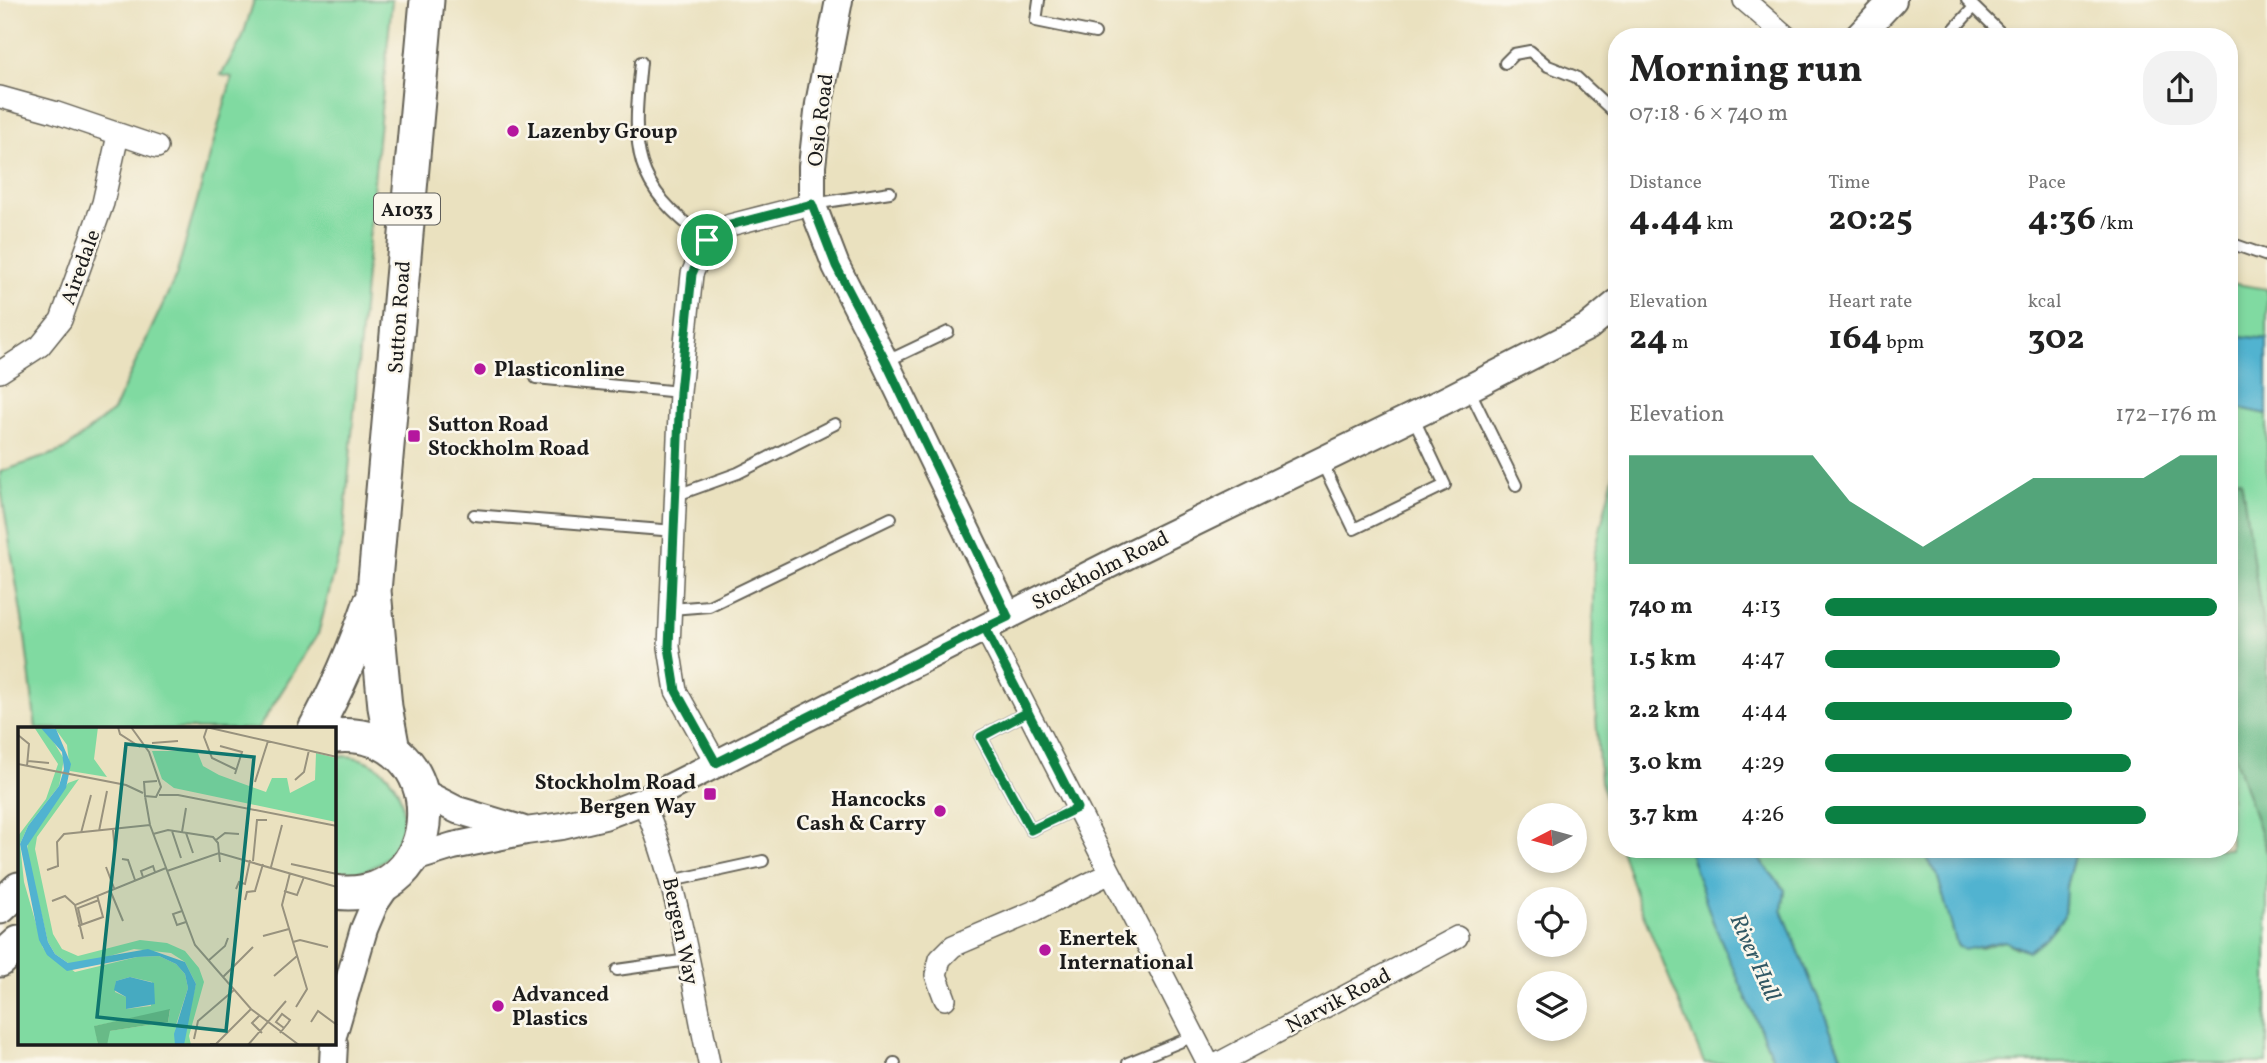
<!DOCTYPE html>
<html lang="en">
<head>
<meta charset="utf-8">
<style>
  :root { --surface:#fff; --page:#f2f2f2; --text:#222; --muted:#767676; --accent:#0b8043 }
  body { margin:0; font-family:Vollkorn,serif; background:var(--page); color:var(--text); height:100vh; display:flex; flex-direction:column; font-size:26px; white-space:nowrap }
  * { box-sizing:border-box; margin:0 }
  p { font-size:23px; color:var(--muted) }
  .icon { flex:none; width:38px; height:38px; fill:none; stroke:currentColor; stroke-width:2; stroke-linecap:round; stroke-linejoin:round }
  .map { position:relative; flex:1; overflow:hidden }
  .panel { position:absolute; left:1608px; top:28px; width:630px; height:830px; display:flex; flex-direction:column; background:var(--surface); border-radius:28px; box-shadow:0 4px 10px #0003 }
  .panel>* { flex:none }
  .needle { width:46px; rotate:264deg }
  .fabs { position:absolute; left:1517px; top:803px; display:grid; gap:14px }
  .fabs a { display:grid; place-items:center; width:70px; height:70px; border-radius:50%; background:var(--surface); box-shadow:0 4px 10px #0003; font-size:35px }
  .pin { position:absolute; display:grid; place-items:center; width:60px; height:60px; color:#fff; margin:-30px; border:4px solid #fff; border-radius:50%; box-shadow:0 2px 7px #0007 }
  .round { display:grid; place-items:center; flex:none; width:74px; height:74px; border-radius:28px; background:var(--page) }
  .overview { display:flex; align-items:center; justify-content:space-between; height:119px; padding:0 21px }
  h1 { font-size:38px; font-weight:700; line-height:52px }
  .figures { display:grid; grid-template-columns:repeat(3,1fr); gap:10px; height:119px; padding:7px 21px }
  .figures div { display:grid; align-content:center }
  .figures b { font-size:35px; font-weight:700 }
  .figures small { font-size:19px; font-weight:400 }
  .figures p { font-size:19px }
  .chart { height:196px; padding:14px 21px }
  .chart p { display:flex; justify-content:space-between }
  .chart svg { width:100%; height:126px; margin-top:7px; fill:var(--accent); opacity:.7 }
  ul { padding:0 21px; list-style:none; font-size:23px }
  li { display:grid; grid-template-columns:112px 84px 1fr; align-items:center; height:52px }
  li i { height:18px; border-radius:9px; background:var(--accent) }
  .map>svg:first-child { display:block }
  .green { fill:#80daa1; stroke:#4e7b5e; stroke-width:2 }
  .forest { fill:#68ba87; stroke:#426b52; stroke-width:2 }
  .water { fill:#51b3d0; stroke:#366876; stroke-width:2 }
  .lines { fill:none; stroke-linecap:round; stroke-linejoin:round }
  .service-casing { stroke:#646155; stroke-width:14 }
  .minor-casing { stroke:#646155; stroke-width:24 }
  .tertiary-casing { stroke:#646155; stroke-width:30 }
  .trunk-casing { stroke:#646155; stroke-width:37 }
  .service { stroke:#fff; stroke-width:10 }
  .minor { stroke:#fff; stroke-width:21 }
  .tertiary { stroke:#fff; stroke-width:26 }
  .trunk { stroke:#fff; stroke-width:33 }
  .route-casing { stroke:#fff; stroke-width:14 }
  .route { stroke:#0b8043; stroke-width:9 }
  .poi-dot { fill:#b5179e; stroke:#fbf7ec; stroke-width:2.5 }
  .labels { text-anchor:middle; stroke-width:5; stroke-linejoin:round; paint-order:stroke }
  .shield { fill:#fbf7ec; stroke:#5f5e5a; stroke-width:2 }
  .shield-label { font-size:19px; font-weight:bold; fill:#1c1c1c }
  .street-label { font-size:21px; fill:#1c1c1c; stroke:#fbf7ec }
  .poi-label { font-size:21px; font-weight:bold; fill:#1c1c1c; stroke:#fbf7ec; text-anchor:start }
  .water-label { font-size:23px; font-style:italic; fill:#315864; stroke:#fbf7ec }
  .inset-road { fill:none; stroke:#98927e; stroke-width:2 }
  .view { fill:#0f766e; fill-opacity:0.15; stroke:#0f766e; stroke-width:3.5 }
  .inset-edge { fill:none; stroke:#1c1c1c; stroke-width:3.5 }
</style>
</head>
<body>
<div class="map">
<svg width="2267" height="1063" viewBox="0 0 2267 1063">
  <rect width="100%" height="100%" fill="#fbf7ec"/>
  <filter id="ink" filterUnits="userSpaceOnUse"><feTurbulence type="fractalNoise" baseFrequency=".0143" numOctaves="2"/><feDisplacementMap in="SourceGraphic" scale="14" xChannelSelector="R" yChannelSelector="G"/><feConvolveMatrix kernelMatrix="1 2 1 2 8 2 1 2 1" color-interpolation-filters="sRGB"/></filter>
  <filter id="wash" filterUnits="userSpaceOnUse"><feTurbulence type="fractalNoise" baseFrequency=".00686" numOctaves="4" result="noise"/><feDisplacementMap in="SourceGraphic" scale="28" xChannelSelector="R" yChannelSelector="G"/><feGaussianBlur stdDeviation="1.57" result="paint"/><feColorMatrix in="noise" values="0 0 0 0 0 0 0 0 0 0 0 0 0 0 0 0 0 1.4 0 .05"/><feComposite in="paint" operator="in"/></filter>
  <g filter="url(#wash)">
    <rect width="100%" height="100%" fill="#eae1bf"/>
    <!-- green -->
    <path class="green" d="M 254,0 L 392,0 L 374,181 L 343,539 L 318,634 L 258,729 L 36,729 L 25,637 L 0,483 L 0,472 L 64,450 L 113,411 L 176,276 L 232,77 L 221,75 L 242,39 Z
      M 2230,283 L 2267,289 L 2267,339 L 2230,335 Z
      M 2230,406 L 2267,414 L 2267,653 L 2241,480 L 2230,479 Z
      M 1617,460 L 1617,836 L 1600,781 L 1592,647 L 1594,555 Z
      M 2230,743 L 2267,852 L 2267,1063 L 1844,1063 L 1782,910 L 1785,890 L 1758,858 L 1755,849 L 1921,849 L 1937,874 L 1957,945 L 1981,948 L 2004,941 L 2016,948 L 2064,916 L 2066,886 L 2076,849 L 2230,849 Z
      M 347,756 C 431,767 415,885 334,873 L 334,757 Z
      M 1621,849 L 1688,849 L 1713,922 L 1775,1063 L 1704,1063 L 1637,899 Z"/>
    <!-- forest -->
    <path class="forest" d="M 2230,479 L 2241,479 L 2267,653 L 2267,852 L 2230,743 Z"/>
    <!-- water -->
    <path class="water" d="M 2230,335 L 2267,339 L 2267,414 L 2230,406 Z
      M 1688,849 L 1755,849 L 1758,858 L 1785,890 L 1782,910 L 1844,1063 L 1775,1063 L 1713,922 Z
      M 1921,849 L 2076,849 L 2066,886 L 2064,916 L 2046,938 L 2028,951 L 2004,941 L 1964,950 L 1957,945 L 1937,874 Z"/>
  </g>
  <g filter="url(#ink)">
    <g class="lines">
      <defs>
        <path id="service" d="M 1039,0 L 1036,21 L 1095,33
          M 1967,0 L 2005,37
          M 1947,37 L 1974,7
          M 641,62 C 632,151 631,184 707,240
          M 1505,63 L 1514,54 L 1530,51 L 1548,66 L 1576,77 L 1617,115
          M 813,204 L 890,192
          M 2230,243 L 2267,256
          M 885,362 L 948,332
          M 536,378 L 680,392
          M 1469,389 L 1516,485
          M 1321,461 L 1354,529 L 1445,485 L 1413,417
          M 677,495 L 738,473 L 835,424
          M 474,515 L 675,531
          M 671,609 L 709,606 L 891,518
          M 1028,712 L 981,737 L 1031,830 L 1077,808
          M 671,881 L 763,861
          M 617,970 L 688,960
          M 894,1063 L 895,1063
          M 1128,1063 L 1194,1036"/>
        <path id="minor" d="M 1744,0 L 1787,37
          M 0,97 L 54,112 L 157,147
          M 0,372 L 40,346 L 61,320 L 103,203 L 118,135
          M 985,628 L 1208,1063
          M 716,763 L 676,691 L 669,647 L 680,392 L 692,274 L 707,240 L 730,225 L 812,204
          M 643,801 C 678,884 691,975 709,1063
          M 945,999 L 936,975 L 940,959 L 953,946 L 1035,911 L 1110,873
          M 1219,1063 L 1457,937"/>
        <path id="tertiary" d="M 839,0 L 819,104 L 812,166 L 812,204 L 836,266 L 885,362 L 1008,616
          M 1858,37 L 1893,0
          M 422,792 L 457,810 L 521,829
          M 411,859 L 453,846 L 526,831 L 562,826 L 604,816 L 643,801 L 1134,552 L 1444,401 L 1588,327 L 1617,303
          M 334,1032 L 364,929 L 375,903 L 392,878
          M 333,1063 L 334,1044"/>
        <path id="trunk" d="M 315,729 C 338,688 355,648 370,604
          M 334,736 C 458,725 449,908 334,892
          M 393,750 L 385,707 L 374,591 L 427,0
          M 0,907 L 19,889
          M 0,960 L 19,943"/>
      </defs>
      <!-- service casing -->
      <use href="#service" class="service-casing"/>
      <!-- minor casing -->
      <use href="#minor" class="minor-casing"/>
      <!-- tertiary casing -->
      <use href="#tertiary" class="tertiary-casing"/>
      <!-- trunk casing -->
      <use href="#trunk" class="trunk-casing"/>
      <!-- service -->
      <use href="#service" class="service"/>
      <!-- minor -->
      <use href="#minor" class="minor"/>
      <!-- tertiary -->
      <use href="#tertiary" class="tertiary"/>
      <!-- trunk -->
      <use href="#trunk" class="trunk"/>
    </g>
  </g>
  <g class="lines" filter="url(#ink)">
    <defs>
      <path id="route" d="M 707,240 L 692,274 L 680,392 L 669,647 L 676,691 L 716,763 L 985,628 L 1077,808 L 1031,830 L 981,737 L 1028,712 L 985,628 L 1008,617 L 886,362 L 836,266 L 812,204 L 730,225 L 707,240"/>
    </defs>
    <!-- route casing -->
    <use href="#route" class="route-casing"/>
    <!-- route -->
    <use href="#route" class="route"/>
  </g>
  <!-- markers -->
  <g class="poi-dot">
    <circle cx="513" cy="131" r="7"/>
    <circle cx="480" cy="369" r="7"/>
    <rect x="407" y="429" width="14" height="14" rx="3.5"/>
    <rect x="703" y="787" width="14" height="14" rx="3.5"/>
    <circle cx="940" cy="811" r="7"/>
    <circle cx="1045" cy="950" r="7"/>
    <circle cx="498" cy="1006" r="7"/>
  </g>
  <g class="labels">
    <!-- shield labels -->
    <rect class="shield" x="374" y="193.5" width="66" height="31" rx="5"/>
    <g class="shield-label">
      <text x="407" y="216">A1033</text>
    </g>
    <!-- street labels -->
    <g class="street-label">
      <text transform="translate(820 120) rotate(-83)" y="7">Oslo Road</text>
      <text transform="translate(80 267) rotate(-70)" y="7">Airedale</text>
      <text transform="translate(399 317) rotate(-86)" y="7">Sutton Road</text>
      <text transform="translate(1100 570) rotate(-27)" y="7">Stockholm Road</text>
      <text transform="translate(681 931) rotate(78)" y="7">Bergen Way</text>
      <text transform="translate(1338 1000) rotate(-28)" y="7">Narvik Road</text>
    </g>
    <!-- poi labels -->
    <g class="poi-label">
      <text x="527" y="138">Lazenby Group</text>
      <text x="494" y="376">Plasticonline</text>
      <text x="428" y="431">Sutton Road<tspan x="428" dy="24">Stockholm Road</tspan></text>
      <text x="696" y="789" text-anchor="end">Stockholm Road<tspan x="696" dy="24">Bergen Way</tspan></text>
      <text x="926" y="806" text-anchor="end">Hancocks<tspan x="926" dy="24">Cash &amp; Carry</tspan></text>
      <text x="1059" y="945">Enertek<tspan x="1059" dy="24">International</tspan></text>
      <text x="512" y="1001">Advanced<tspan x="512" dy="24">Plastics</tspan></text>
    </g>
    <!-- water labels -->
    <g class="water-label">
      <text transform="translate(1756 957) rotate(66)" y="8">River Hull</text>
    </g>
  </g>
  <!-- overview -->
  <g transform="translate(18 727)">
    <rect width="318" height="318" fill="#eae1bf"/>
    <path d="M 16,0 L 22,0 L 32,9 L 46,32 L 41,59 L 10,99 L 2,117 L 6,155 L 25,221 L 57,245 L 119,230 L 141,229 L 158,237 L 167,247 L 170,261 L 158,298 L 157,318 L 89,318 L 88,313 L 91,304 L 150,295 L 152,283 L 77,299 L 80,318 L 0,318 L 0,109 L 28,72 L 40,37 ZM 112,250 L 134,255 L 133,279 L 108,282 L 108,270 L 97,265 L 98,254 ZM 36,0 L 80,0 L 76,32 L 89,50 L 52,44 L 49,18 ZM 134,24 L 179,24 L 185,39 L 201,48 L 248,65 L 254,51 L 269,51 L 272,66 L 297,53 L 298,26 L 318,31 L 318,95 L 156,61 L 144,52 ZM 61,52 L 19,110 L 17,122 L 35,207 L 44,222 L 60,229 L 122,213 L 149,216 L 167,224 L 181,241 L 186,255 L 171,309 L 173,318 L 166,318 L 165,309 L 178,257 L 167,235 L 153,226 L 116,222 L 67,236 L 50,236 L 37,227 L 30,215 L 9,125 L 10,113 L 50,56 Z" fill="#80daa1" fill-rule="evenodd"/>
    <path d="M 152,282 L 150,295 L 92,304 L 89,318 L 80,318 L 76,299 Z" fill="#68ba87"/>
    <path d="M 22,0 L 38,2 L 53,37 L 48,61 L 9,119 L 30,215 L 37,227 L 50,236 L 130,222 L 167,235 L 178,257 L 166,318 L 157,318 L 156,307 L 170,261 L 167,247 L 158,237 L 141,229 L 119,230 L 49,244 L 29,228 L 21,213 L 2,117 L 10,99 L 41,59 L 46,42 L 44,25 ZM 112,250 L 136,256 L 137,277 L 108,282 L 108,270 L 96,263 L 98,254 Z" fill="#51b3d0"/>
    <path class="inset-road" d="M 100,0 L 102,7 L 122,20M 113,0 L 131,25 L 143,60 L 138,70 L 127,69 L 126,55 L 139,54M 188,0 L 319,30M 189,1 L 186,10 L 194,31 L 219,43M 0,8 L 11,17 L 9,39M 134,16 L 160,14M 202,19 L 224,25 L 217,47M 10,34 L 31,36M 0,37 L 108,58 L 125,66M 277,53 L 286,45 L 291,23M 237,55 L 250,14M 141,68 L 160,68 L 319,99M 127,69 L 132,98 L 177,218 L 233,282 L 281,318M 95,103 L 97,125M 81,104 L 89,64M 154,104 L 163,131M 164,105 L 168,81M 63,106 L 73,68M 168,106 L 175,126M 135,107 L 150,103 L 195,110 L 200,116 L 202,135M 198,113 L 207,106 L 221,107M 104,132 L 110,133 L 117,153M 235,134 L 239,93 L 249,93M 273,137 L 319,147M 88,140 L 96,161M 253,140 L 264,98M 29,143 L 40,139 L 39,115 L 46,107 L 132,98M 149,144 L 201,126 L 319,160M 272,146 L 264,178 L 289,262 L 278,280M 125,150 L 123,144 L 135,139 L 137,145M 218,162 L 221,155 L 227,157 L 232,133M 92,163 L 105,194M 266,164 L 279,168 L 286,150M 227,173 L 229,165 L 237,164 L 245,137M 34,174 L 47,169 L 57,178M 164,184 L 155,187 L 159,198 L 168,195M 64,198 L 60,181 L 81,173M 60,199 L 85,190 L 79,168M 245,209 L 271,202M 65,212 L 57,178 L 148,141M 275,215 L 282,213 L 310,220M 190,234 L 207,219 L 210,211M 256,249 L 279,229M 205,250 L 235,220M 241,289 L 234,296 L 244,306M 293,295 L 300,284 L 319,298M 262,306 L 270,296 L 272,293 L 264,287 L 258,295 L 266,301M 176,312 L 180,294 L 216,263M 192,317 L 198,317 L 233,282M 230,318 L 268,274"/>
    <path class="view" d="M 108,17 L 236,30 L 208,304 L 79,290 Z"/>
    <rect width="318" height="318" class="inset-edge"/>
  </g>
</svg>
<div class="fabs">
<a><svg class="needle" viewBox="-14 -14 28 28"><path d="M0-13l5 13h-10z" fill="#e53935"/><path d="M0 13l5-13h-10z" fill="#767676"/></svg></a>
<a><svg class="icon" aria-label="locate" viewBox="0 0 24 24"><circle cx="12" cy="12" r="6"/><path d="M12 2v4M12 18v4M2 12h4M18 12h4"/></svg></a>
<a><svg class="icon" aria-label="layers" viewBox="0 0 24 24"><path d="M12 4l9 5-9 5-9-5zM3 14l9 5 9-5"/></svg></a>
</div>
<div class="pin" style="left:707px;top:240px;background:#1e9e55"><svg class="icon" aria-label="arrive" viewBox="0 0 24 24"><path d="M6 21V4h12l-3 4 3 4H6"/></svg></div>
<section class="panel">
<div class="overview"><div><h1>Morning run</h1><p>07:18 · 6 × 740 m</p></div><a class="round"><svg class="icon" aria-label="share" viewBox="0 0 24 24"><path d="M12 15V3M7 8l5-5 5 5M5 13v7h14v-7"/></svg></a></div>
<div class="figures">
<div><p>Distance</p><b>4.44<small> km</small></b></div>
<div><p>Time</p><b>20:25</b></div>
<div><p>Pace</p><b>4:36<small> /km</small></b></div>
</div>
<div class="figures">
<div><p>Elevation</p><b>24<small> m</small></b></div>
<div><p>Heart rate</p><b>164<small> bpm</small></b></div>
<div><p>kcal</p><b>302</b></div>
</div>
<div class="chart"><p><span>Elevation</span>172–176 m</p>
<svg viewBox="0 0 160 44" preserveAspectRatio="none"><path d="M0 44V6L10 6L20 6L30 6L40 6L50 6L60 22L70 30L80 38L90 30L100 22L110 14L120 14L130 14L140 14L150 6L160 6V44z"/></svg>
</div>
<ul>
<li><b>740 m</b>4:13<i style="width:100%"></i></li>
<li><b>1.5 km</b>4:47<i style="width:60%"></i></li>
<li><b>2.2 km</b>4:44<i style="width:63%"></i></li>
<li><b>3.0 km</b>4:29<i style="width:78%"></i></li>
<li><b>3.7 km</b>4:26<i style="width:82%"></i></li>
</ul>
</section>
</div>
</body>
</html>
